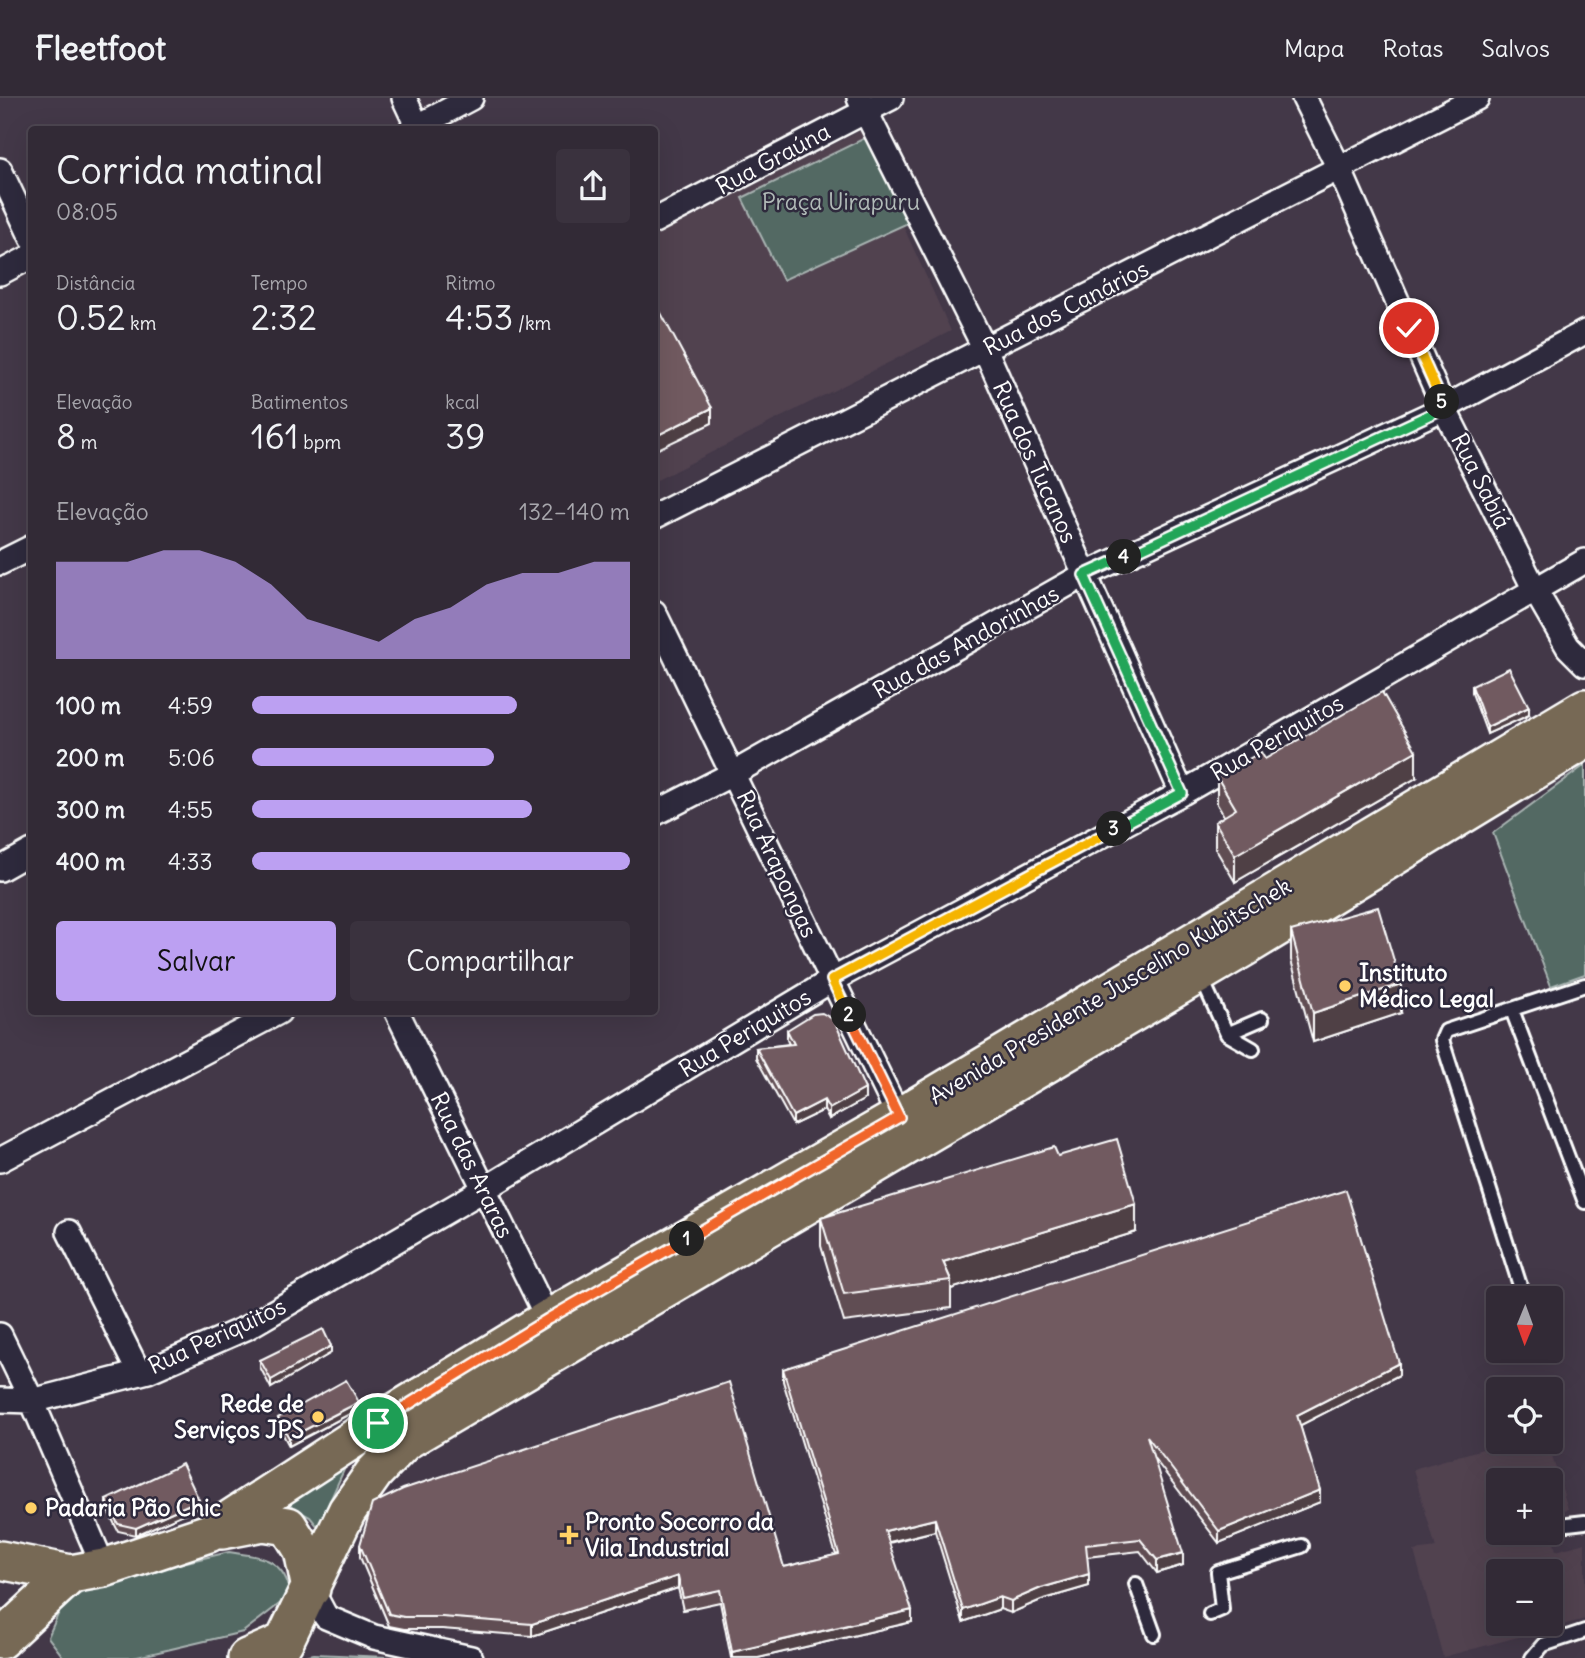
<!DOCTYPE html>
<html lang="pt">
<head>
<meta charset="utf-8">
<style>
  :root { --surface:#322a36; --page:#3a323e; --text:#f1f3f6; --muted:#a8a7ad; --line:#4d4651; --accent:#bca0f2 }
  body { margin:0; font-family:Delius,sans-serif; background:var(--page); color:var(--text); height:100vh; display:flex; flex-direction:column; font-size:26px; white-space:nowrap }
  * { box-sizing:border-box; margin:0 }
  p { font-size:23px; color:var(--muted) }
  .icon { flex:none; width:38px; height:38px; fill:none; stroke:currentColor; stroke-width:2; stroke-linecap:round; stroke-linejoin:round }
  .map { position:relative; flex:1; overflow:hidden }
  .details { position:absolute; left:28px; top:28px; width:630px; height:889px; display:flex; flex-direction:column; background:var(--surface); border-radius:7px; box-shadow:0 7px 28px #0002,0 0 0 2px var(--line) }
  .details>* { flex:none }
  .needle { width:46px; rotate:181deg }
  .buttons { position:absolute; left:1486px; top:1188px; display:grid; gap:14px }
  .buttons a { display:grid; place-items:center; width:77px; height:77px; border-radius:7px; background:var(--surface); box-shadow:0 7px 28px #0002,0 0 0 2px var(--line); font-size:35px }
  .pin { position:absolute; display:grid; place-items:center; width:60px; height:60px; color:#fff; margin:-30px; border:4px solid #fff; border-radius:50%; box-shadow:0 2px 7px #0007 }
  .km { position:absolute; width:35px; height:35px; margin:-18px; border-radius:50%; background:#222; color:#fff; font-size:19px; line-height:35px; text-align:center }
  .round { display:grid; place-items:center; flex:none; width:74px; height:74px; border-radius:7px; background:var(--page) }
  .headline { display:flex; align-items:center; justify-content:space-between; height:119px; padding:0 28px }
  h1 { font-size:38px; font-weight:600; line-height:52px }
  .metrics { display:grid; grid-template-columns:repeat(3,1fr); gap:10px; height:119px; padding:7px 28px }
  .metrics div { display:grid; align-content:center }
  .metrics b { font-size:35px; font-weight:600 }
  .metrics small { font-size:19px; font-weight:400 }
  .metrics p { font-size:19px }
  .chart { height:196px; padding:14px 28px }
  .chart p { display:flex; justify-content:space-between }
  .chart svg { width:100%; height:126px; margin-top:7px; fill:var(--accent); opacity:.7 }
  .primary-button { display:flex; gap:14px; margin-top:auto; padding:14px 28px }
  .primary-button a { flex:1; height:80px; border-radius:7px; background:var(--accent); color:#111; font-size:28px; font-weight:600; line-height:80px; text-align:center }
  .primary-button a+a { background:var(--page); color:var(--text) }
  ul { padding:0 28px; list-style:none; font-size:23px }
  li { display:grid; grid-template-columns:112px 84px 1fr; align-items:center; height:52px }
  li i { height:18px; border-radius:9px; background:var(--accent) }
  header { display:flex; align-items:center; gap:42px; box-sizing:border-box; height:98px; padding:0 35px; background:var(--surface); border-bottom:2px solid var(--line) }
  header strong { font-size:33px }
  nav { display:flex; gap:38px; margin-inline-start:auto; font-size:24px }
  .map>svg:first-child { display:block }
  .built { fill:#514250; fill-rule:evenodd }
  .green { fill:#536964; stroke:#a9b4b2; stroke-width:2 }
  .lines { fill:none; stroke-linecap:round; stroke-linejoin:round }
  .lane-casing { stroke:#fff; stroke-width:18 }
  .street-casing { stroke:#fff; stroke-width:28 }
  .primary-casing { stroke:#fff; stroke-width:42 }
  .lane { stroke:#2f2a3d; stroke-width:12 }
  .street { stroke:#2f2a3d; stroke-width:23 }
  .primary { stroke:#776954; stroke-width:37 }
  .wall { fill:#614d53; stroke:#fff; stroke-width:2 }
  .shaded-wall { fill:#4f3f44; stroke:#fff; stroke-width:2 }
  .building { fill:#715a61; stroke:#fff; stroke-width:2 }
  .split-1-casing { stroke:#fff; stroke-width:14 }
  .split-2-casing { stroke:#fff; stroke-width:14 }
  .split-3-casing { stroke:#fff; stroke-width:14 }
  .split-4-casing { stroke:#fff; stroke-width:14 }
  .split-5-casing { stroke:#fff; stroke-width:14 }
  .split-6-casing { stroke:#fff; stroke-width:14 }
  .split-1 { stroke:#f0652b; stroke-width:9 }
  .split-2 { stroke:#f0652b; stroke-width:9 }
  .split-3 { stroke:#f5b400; stroke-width:9 }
  .split-4 { stroke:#22a559; stroke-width:9 }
  .split-5 { stroke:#22a559; stroke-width:9 }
  .split-6 { stroke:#f5b400; stroke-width:9 }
  .poi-dot { fill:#ffd166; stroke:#2f2a3d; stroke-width:2.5 }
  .labels { text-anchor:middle; stroke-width:5; stroke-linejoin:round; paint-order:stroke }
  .street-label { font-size:23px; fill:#fff; stroke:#2f2a3d }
  .park-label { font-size:23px; fill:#b2bcb9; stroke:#2f2a3d }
  .poi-label { font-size:23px; font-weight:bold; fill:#fff; stroke:#2f2a3d; text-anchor:start }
</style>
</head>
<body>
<header>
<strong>Fleetfoot</strong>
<nav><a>Mapa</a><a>Rotas</a><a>Salvos</a></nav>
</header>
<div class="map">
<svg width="1585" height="1560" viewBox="0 0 1585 1560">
  <rect width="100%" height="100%" fill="#433848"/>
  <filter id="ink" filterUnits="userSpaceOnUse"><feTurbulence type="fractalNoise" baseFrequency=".0143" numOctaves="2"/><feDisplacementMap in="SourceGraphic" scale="14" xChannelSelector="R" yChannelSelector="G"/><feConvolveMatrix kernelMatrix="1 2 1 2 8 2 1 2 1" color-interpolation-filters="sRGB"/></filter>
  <g filter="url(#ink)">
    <!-- built -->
    <path class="built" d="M 860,33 L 951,233 L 655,383 L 655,138 Z
      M 1507,1344 L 1548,1344 L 1568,1411 L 1551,1416 L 1550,1382 L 1498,1382 L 1498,1435 L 1550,1435 L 1551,1433 L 1556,1453 L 1585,1445 L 1585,1521 L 1443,1559 L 1414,1453 L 1436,1450 L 1413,1371 ZM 1498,1474 L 1550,1474 L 1550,1526 L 1498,1526 Z"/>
    <!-- green -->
    <path class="green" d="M 871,37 L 908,125 L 783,182 L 742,100 Z
      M 1585,667 L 1585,876 L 1551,888 L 1493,735 Z
      M 352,1354 L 329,1405 L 323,1435 L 310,1419 L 279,1402 Z
      M 229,1454 C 261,1459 284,1459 291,1497 L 243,1534 L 133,1560 L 64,1560 L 48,1539 L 62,1507 L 97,1485 Z
      M 314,1556 L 411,1560 L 295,1560 Z"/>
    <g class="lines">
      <defs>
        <path id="lane" d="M 1201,879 L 1227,936 L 1253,951
          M 1512,912 L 1585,1104
          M 1227,936 L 1262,921
          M 1524,1200 L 1442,942 L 1446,933 L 1585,887
          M 1568,1426 L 1585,1424
          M 1136,1486 L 1154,1536
          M 1210,1516 L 1222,1511 L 1218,1474 L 1302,1448
          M 1532,1560 L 1543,1547 L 1585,1533"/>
        <path id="street" d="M 404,0 L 419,32
          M 859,0 L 985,251 L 1182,695
          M 1304,0 L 1339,70 L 1444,310 L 1535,492 L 1568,549 L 1585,566
          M 411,32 L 471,0
          M 0,72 L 32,140
          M 654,123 L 891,0
          M 0,175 L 32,158
          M 654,419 L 1477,0
          M 0,465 L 32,449
          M 654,514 L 899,1019
          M 654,716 L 734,675 L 1084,477 L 1444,310 L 1585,234
          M 0,771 L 32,753
          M 397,914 L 548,1221
          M 0,1062 L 279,914
          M 69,1134 L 139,1275
          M 0,1237 L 32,1303 L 104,1470
          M 0,1302 L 32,1303 L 148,1273 L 246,1230 L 483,1092 L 832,882 L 1182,695 L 1585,463
          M 311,1491 L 326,1519 L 374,1539 L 471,1560"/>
        <path id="primary" d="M 222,1432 L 263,1424 L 288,1428 L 303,1452 L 311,1491
          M 0,1462 L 71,1476 L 104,1470 L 209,1435 L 378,1325 L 548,1221 L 899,1019 L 1585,610
          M 0,1542 L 71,1476
          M 247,1560 L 284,1544 L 347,1413 L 374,1375 L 405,1343 L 1245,849 L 1585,642"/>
      </defs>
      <!-- lane casing -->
      <use href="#lane" class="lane-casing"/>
      <!-- street casing -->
      <use href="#street" class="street-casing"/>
      <!-- primary casing -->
      <use href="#primary" class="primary-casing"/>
      <!-- lane -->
      <use href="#lane" class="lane"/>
      <!-- street -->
      <use href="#street" class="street"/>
      <!-- primary -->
      <use href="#primary" class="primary"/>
    </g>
    <!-- wall -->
    <path class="wall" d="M 1472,588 L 1529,617 L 1487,636 L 1472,595 Z
      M 1265,661 L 1416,680 L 1235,784 L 1215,750 L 1215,724 L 1224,718 L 1217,706 L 1217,679 Z
      M 1291,833 L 1401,915 L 1313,944 L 1291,862 Z
      M 787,932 L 865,1001 L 829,1021 L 824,1012 L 793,1027 L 756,960 L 756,950 L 789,946 L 787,942 Z
      M 1058,1058 L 1136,1134 L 951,1191 L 951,1210 L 844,1224 L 821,1148 L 821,1120 Z
      M 331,1255 L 271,1290 L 260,1269 L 260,1262 Z
      M 783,1271 L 1399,1277 L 1300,1327 L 1320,1404 L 1219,1445 L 1153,1359 L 1183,1467 L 1157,1475 L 1140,1453 L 1087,1459 L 1089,1488 L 1041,1502 L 1011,1515 L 1000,1511 L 963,1524 L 935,1433 L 889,1445 L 912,1524 L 758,1560 L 731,1560 L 720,1504 L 683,1512 L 678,1490 L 532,1538 L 442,1531 L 404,1531 L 389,1528 L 360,1459 L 360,1447 L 784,1469 L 836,1457 L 783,1283 Z
      M 359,1311 L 289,1348 L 278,1327 L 278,1320 Z
      M 106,1402 L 199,1409 L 136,1437 L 118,1433 L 106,1409 Z"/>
    <!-- shaded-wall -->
    <path class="shaded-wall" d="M 712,310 L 712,325 L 654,353 L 654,339 Z
      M 1529,609 L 1529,617 L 1487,636 L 1487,629 Z
      M 1416,653 L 1416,680 L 1235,784 L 1235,757 Z
      M 1401,886 L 1401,915 L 1313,944 L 1313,915 Z
      M 865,991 L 865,1001 L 829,1021 L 829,1011 Z
      M 824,1002 L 824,1012 L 793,1027 L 793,1018 Z
      M 1136,1106 L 1136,1134 L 951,1191 L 951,1182 L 943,1164 Z
      M 331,1248 L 331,1255 L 271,1290 L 271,1282 Z
      M 1399,1265 L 1399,1277 L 1297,1329 L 1297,1317 Z
      M 359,1304 L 359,1311 L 289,1348 L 289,1340 Z
      M 1320,1392 L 1320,1404 L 1219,1445 L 1219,1433 Z
      M 199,1402 L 199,1409 L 136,1437 L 136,1430 Z
      M 935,1421 L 935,1433 L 885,1445 L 885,1433 Z
      M 1183,1455 L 1183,1467 L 1157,1475 L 1157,1462 Z
      M 1089,1476 L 1089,1488 L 1041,1502 L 1011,1515 L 1011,1503 L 1041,1490 Z
      M 678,1478 L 678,1490 L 532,1538 L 532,1526 Z
      M 1000,1499 L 1000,1511 L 963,1524 L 963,1512 Z
      M 912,1512 L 912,1524 L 758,1560 L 732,1560 L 732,1554 Z"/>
    <!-- building -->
    <path class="building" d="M 654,202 L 712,310 L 654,339 Z
      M 1509,570 L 1529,609 L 1487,629 L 1472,588 Z
      M 1382,594 L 1416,653 L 1235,757 L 1215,724 L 1236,711 L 1217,679 L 1261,654 L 1265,661 Z
      M 1378,809 L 1401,886 L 1313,915 L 1291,833 Z
      M 822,915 L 834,922 L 865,991 L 829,1011 L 824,1002 L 793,1018 L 756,950 L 794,946 L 787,932 L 813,916 Z
      M 1117,1041 L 1136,1106 L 943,1164 L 951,1182 L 844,1196 L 821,1120 L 1054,1049 L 1058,1058 Z
      M 1346,1092 L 1399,1265 L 1297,1317 L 1320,1392 L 1219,1433 L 1147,1338 L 1183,1455 L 1157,1462 L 1140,1441 L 1086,1447 L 1089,1476 L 1041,1490 L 1011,1503 L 1000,1499 L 963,1512 L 935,1421 L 885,1433 L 912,1512 L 732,1554 L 720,1492 L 683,1500 L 678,1478 L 532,1526 L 442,1519 L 404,1519 L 389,1516 L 360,1447 L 372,1406 L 403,1391 L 729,1284 L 784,1469 L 839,1456 L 783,1271 Z
      M 323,1231 L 331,1248 L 271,1282 L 260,1262 Z
      M 346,1282 L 359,1304 L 289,1340 L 278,1320 Z
      M 182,1366 L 199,1402 L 136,1430 L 118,1426 L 106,1402 Z"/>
  </g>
  <g class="lines" filter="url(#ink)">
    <defs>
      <path id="split-1" d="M 378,1325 L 548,1221 L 687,1141"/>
      <path id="split-2" d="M 687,1141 L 899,1019 L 849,917"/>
      <path id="split-3" d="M 849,917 L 832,882 L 1114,731"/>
      <path id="split-4" d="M 1114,731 L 1182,695 L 1084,477 L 1124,459"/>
      <path id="split-5" d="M 1124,459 L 1444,310 L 1442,304"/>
      <path id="split-6" d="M 1409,230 L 1442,304"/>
    </defs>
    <!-- split-1 casing -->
    <use href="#split-1" class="split-1-casing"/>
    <!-- split-2 casing -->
    <use href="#split-2" class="split-2-casing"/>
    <!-- split-3 casing -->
    <use href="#split-3" class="split-3-casing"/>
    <!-- split-4 casing -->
    <use href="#split-4" class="split-4-casing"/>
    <!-- split-5 casing -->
    <use href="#split-5" class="split-5-casing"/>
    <!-- split-6 casing -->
    <use href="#split-6" class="split-6-casing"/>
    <!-- split-1 -->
    <use href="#split-1" class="split-1"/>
    <!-- split-2 -->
    <use href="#split-2" class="split-2"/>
    <!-- split-3 -->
    <use href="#split-3" class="split-3"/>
    <!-- split-4 -->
    <use href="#split-4" class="split-4"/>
    <!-- split-5 -->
    <use href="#split-5" class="split-5"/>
    <!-- split-6 -->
    <use href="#split-6" class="split-6"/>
  </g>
  <!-- markers -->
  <g class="poi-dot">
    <circle cx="1345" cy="888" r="7"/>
    <circle cx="318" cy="1319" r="7"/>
    <circle cx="31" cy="1410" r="7"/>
    <path d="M565.5 1426.5h7v7h7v7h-7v7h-7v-7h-7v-7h7z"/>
  </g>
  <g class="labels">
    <!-- street labels -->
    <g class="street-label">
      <text transform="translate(773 61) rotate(-28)" y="8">Rua Graúna</text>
      <text transform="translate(1066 210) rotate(-27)" y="8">Rua dos Canários</text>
      <text transform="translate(1035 364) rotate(66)" y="8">Rua dos Tucanos</text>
      <text transform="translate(1481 383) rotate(63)" y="8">Rua Sabiá</text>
      <text transform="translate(966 544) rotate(-29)" y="8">Rua das Andorinhas</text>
      <text transform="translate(1277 640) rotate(-30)" y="8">Rua Periquitos</text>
      <text transform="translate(777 766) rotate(65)" y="8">Rua Arapongas</text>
      <text transform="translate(1110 893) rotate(-31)" y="8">Avenida Presidente Juscelino Kubitschek</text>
      <text transform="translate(745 935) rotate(-31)" y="8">Rua Periquitos</text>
      <text transform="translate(472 1067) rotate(64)" y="8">Rua das Araras</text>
      <text transform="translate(217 1238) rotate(-25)" y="8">Rua Periquitos</text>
    </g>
    <!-- park labels -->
    <g class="park-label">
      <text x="841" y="112">Praça Uirapuru</text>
    </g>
    <!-- poi labels -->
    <g class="poi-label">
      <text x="1359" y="883">Instituto<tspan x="1359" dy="26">Médico Legal</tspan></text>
      <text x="304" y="1314" text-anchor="end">Rede de<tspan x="304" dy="26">Serviços JPS</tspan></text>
      <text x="45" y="1418">Padaria Pão Chic</text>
      <text x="585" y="1432">Pronto Socorro da<tspan x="585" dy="26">Vila Industrial</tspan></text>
    </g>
  </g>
</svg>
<div class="buttons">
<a><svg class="needle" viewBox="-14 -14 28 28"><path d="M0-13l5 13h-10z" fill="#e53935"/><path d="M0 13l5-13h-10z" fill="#a8a7ad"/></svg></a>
<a><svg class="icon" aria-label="locate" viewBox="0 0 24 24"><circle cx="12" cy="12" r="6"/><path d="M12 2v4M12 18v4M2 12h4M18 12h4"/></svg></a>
<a>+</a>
<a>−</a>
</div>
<div class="pin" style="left:378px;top:1325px;background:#1e9e55"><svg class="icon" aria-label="arrive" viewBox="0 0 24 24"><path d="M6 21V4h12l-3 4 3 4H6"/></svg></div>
<div class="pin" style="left:1409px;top:230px;background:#d93025"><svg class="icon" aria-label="check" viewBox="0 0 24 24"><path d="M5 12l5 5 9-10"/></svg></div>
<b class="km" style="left:687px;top:1141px">1</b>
<b class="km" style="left:849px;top:917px">2</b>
<b class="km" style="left:1114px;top:731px">3</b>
<b class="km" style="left:1124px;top:459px">4</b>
<b class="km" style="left:1442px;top:304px">5</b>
<section class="details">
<div class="headline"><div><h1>Corrida matinal</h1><p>08:05</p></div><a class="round"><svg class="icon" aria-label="share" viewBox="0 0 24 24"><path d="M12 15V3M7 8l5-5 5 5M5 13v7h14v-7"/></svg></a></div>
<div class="metrics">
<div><p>Distância</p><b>0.52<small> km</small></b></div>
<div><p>Tempo</p><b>2:32</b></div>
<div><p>Ritmo</p><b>4:53<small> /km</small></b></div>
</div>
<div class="metrics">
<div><p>Elevação</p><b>8<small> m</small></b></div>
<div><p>Batimentos</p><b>161<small> bpm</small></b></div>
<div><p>kcal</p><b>39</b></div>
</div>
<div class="chart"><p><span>Elevação</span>132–140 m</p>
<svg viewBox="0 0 160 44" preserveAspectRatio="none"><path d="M0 44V10L10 10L20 10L30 6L40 6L50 10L60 18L70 30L80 34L90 38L100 30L110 26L120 18L130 14L140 14L150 10L160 10V44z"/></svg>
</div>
<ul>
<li><b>100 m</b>4:59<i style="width:70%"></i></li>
<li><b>200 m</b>5:06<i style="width:64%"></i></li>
<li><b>300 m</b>4:55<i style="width:74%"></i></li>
<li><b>400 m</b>4:33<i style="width:100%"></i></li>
</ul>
<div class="primary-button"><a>Salvar</a><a>Compartilhar</a></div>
</section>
</div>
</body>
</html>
